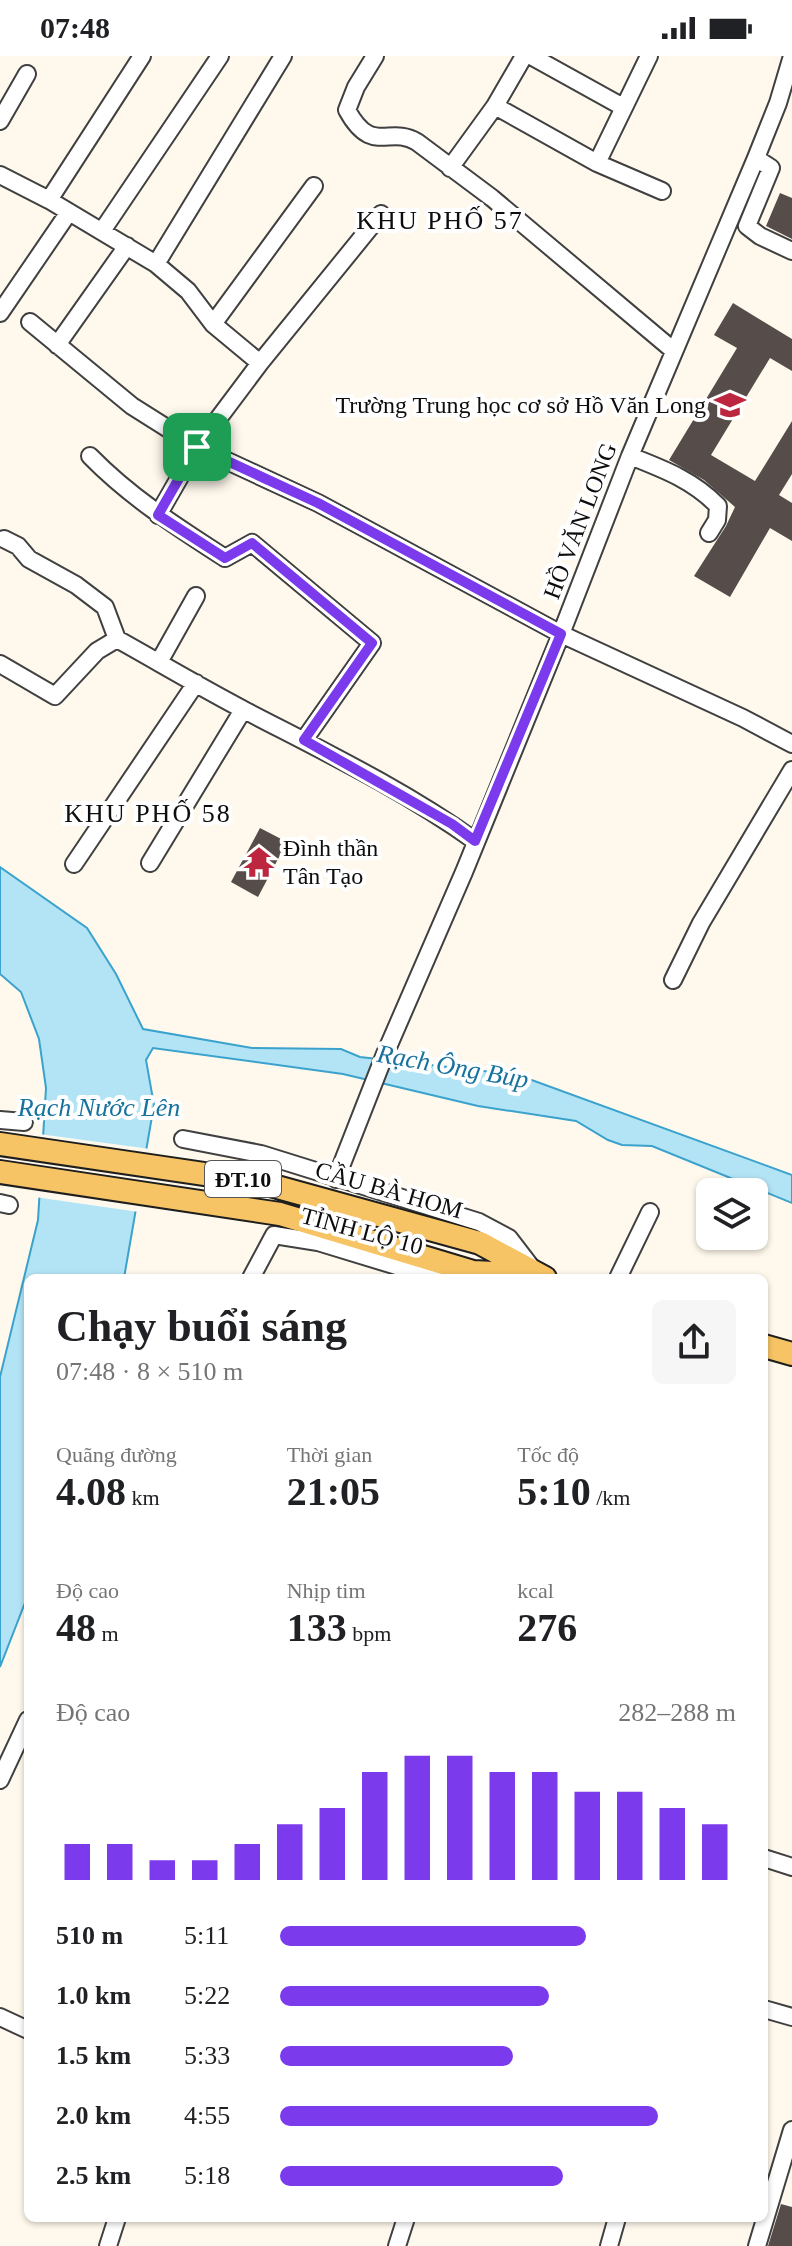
<!DOCTYPE html>
<html lang="vi">
<head>
<meta charset="utf-8">
<style>
  :root { --surface:#fff; --page:#f6f6f6; --text:#202124; --muted:#757577; --accent:#7c3aed }
  body { margin:0; font-family:Georgia,serif; background:var(--page); color:var(--text); height:100vh; display:flex; flex-direction:column; font-size:30px; white-space:nowrap }
  * { box-sizing:border-box; margin:0 }
  p { font-size:26px; color:var(--muted) }
  .icon { flex:none; width:44px; height:44px; fill:none; stroke:currentColor; stroke-width:2; stroke-linecap:round; stroke-linejoin:round }
  .map { position:relative; flex:1; overflow:hidden }
  .drawer { position:absolute; left:24px; top:1218px; width:744px; height:948px; display:flex; flex-direction:column; background:var(--surface); border-radius:12px; box-shadow:0 2px 6px #0004 }
  .drawer>* { flex:none }
  .tools { position:absolute; left:696px; top:1122px; display:grid; gap:16px }
  .tools a { display:grid; place-items:center; width:72px; height:72px; border-radius:12px; background:var(--surface); box-shadow:0 2px 6px #0004; font-size:40px }
  .pin { position:absolute; display:grid; place-items:center; width:68px; height:68px; color:#fff; margin:-34px; border-radius:16px; box-shadow:0 4px 12px #0006 }
  .round { display:grid; place-items:center; flex:none; width:84px; height:84px; border-radius:12px; background:var(--page) }
  .head { display:flex; align-items:center; justify-content:space-between; height:136px; padding:0 32px }
  h1 { font-size:44px; font-weight:700; line-height:60px }
  .figures { display:grid; grid-template-columns:repeat(3,1fr); gap:12px; height:136px; padding:8px 32px }
  .figures div { display:grid; align-content:center }
  .figures b { font-size:40px; font-weight:700 }
  .figures small { font-size:22px; font-weight:400 }
  .figures p { font-size:22px }
  .chart { height:224px; padding:16px 32px }
  .chart p { display:flex; justify-content:space-between }
  .chart svg { width:100%; height:144px; margin-top:8px; stroke:var(--accent); stroke-width:6 }
  ul { padding:0 32px; list-style:none; font-size:26px }
  li { display:grid; grid-template-columns:128px 96px 1fr; align-items:center; height:60px }
  li i { height:20px; border-radius:10px; background:var(--accent) }
  .status { display:flex; justify-content:space-between; align-items:center; height:56px; padding:0 40px; background:var(--surface); direction:ltr }
  .status svg { height:22px; fill:currentColor }
  .map>svg:first-child { display:block }
  .water { fill:#b3e4f5; stroke:#3aa2cc; stroke-width:2 }
  .pier { fill:#fff9ed }
  .building { fill:#564d4a }
  .lines { fill:none; stroke-linecap:round; stroke-linejoin:round }
  .minor-casing { stroke:#404040; stroke-width:20 }
  .major-casing { stroke:#1e1e1e; stroke-width:26 }
  .minor { stroke:#fff; stroke-width:16 }
  .major { stroke:#f7c465; stroke-width:22 }
  .route-casing { stroke:#fff; stroke-width:16 }
  .route { stroke:#7c3aed; stroke-width:10 }
  .labels { text-anchor:middle; stroke-width:8; stroke-linejoin:round; paint-order:stroke }
  .shield { fill:#fff; stroke:#565656; stroke-width:2 }
  .shield-label { font-size:22px; font-weight:bold; fill:#0d0d0d }
  .poi-label { font-size:24px; fill:#0d0d0d; stroke:#fff; text-anchor:end }
  .street-label { font-size:24px; fill:#0d0d0d; stroke:#fff }
  .neighbourhood-label { font-size:26px; letter-spacing:2px; fill:#0d0d0d; stroke:#fff }
  .water-label { font-size:26px; font-style:italic; fill:#17729e; stroke:#fff }
</style>
</head>
<body>
<div class="status"><b>07:48</b><svg viewBox="0 0 49 12"><path d="M0 12V9h3v3zM5 12V6h3v6zM10 12V3h3v9zM15 12V0h3v12zM26 1h20v11H26zM47 4h2v5h-2z"/></svg></div>
<div class="map">
<svg width="792" height="2190" viewBox="0 0 792 2190">
  <rect width="100%" height="100%" fill="#fff9ed"/>
  <!-- water -->
  <path class="water" d="M 0,811 L 87,872 L 116,918 L 143,973 L 252,992 L 341,993 L 360,1001 L 518,1019 L 792,1119 L 792,1147 L 652,1090 L 622,1089 L 608,1084 L 576,1065 L 478,1050 L 343,1018 L 153,992 L 146,1004 L 154,1049 L 124,1222 L 28,1222 L 28,1539 L 0,1611 L 0,1321 L 38,1164 L 46,1032 L 39,983 L 21,936 L 0,918 Z"/>
  <!-- pier -->
  <path class="pier" d="M 39,1078 L 150,1093 L 139,1156 L 35,1141 Z"/>
  <!-- building -->
  <path class="building" d="M 780,137 L 792,142 L 792,183 L 766,170 Z
    M 733,247 L 792,283 L 792,315 L 770,302 L 711,399 L 755,425 L 792,365 L 792,418 L 779,439 L 792,447 L 792,485 L 770,472 L 730,541 L 694,520 L 726,470 L 735,451 L 704,424 L 669,404 L 737,292 L 714,279 Z
    M 260,772 L 287,786 L 258,841 L 231,826 Z
    M 781,2148 L 792,2151 L 792,2190 L 768,2190 Z"/>
  <g class="lines">
    <defs>
      <path id="minor" d="M 375,0 L 356,31 L 347,54 C 372,100 389,69 417,86 L 492,142 L 674,295
        M 531,0 L 623,51
        M 495,50 L 597,107 L 662,135
        M 0,65 L 27,18
        M 756,102 L 771,112 L 747,170 L 760,180 L 792,195
        M 597,107 L 649,0
        M 450,112 L 495,50 L 524,0
        M 0,119 L 49,144 L 156,208 L 188,235 L 213,268 L 260,307
        M 49,144 L 142,0
        M 102,175 L 220,0
        M 156,208 L 283,0
        M 0,257 L 69,156
        M 30,266 L 132,350 L 197,391 L 318,447 L 561,578 L 743,662 L 792,688
        M 213,268 L 314,130
        M 57,289 L 127,190
        M 90,400 C 130,441 177,471 225,502 L 252,487 L 372,587 L 304,684
        M 630,400 C 663,413 693,424 718,450 L 717,464 L 709,477
        M 158,459 L 197,391 L 260,307 L 381,158
        M 4,483 L 18,490 L 29,503 L 76,529 L 105,551 L 117,583
        M 159,606 L 196,540
        M 0,608 L 55,640 L 97,595 L 117,583 C 160,607 202,632 246,655 C 323,695 404,734 475,785
        M 150,807 L 243,654
        M 74,808 L 196,627
        M 673,924 L 701,867 L 792,714
        M 0,1064 L 24,1066
        M 183,1083 L 261,1098 L 479,1166 L 509,1182 L 532,1212
        M 336,1123 L 385,998 L 464,816 L 561,578 L 630,400 L 756,102 L 778,47 L 792,0
        M 0,1147 L 9,1149
        M 251,1222 L 274,1179 L 318,1186 L 436,1222
        M 618,1222 L 650,1156
        M 0,1724 L 28,1664
        M 764,1802 L 792,1811
        M 764,1953 L 792,1961
        M 0,1961 L 28,1974
        M 108,2190 L 117,2162
        M 397,2190 L 406,2162
        M 609,2190 L 617,2162
        M 757,2190 L 792,2074"/>
      <path id="major" d="M 0,1088 L 259,1126 L 480,1187 L 545,1222
        M 0,1116 L 280,1158 L 473,1216 L 532,1219
        M 764,1290 L 792,1298"/>
    </defs>
    <!-- minor casing -->
    <use href="#minor" class="minor-casing"/>
    <!-- major casing -->
    <use href="#major" class="major-casing"/>
    <!-- minor -->
    <use href="#minor" class="minor"/>
    <!-- major -->
    <use href="#major" class="major"/>
  </g>
  <g class="lines">
    <defs>
      <path id="route" d="M 197,391 L 318,447 L 561,578 L 475,785 L 452,768 L 304,684 L 372,587 L 252,487 L 225,502 L 158,459 Z"/>
    </defs>
    <!-- route casing -->
    <use href="#route" class="route-casing"/>
    <!-- route -->
    <use href="#route" class="route"/>
  </g>
  <!-- icons -->
  <defs>
    <symbol id="school-bare" viewBox="-9 -9 18 18"><path d="M0-5L7-2L0 1L-7-2ZM-4 1L0 2.5L4 1V4Q0 6-4 4Z" fill="#bc263e" stroke="#fff" stroke-width="2.5" paint-order="stroke"/></symbol>
    <symbol id="temple-bare" viewBox="-9 -9 18 18"><path d="M0-6L5-2H3V0L6.5 2.5H4V6H1.5V3h-3V6H-4V2.5H-6.5L-3 0V-2H-5Z" fill="#bc263e" stroke="#fff" stroke-width="2.5" paint-order="stroke"/></symbol>
  </defs>
  <g fill-rule="evenodd">
    <use href="#school-bare" x="708" y="327" width="44" height="44"/>
    <use href="#temple-bare" x="237" y="784" width="44" height="44"/>
  </g>
  <g class="labels">
    <!-- shield labels -->
    <rect class="shield" x="205" y="1105" width="76" height="36" rx="6"/>
    <g class="shield-label">
      <text x="243" y="1131">ĐT.10</text>
    </g>
    <!-- poi labels -->
    <g class="poi-label">
      <text x="706" y="357">Trường Trung học cơ sở Hồ Văn Long</text>
      <text x="283" y="800" text-anchor="start">Đình thần<tspan x="283" dy="28">Tân Tạo</tspan></text>
    </g>
    <!-- street labels -->
    <g class="street-label">
      <text transform="translate(580 465) rotate(-69)" y="8">HỒ VĂN LONG</text>
      <text transform="translate(389 1134) rotate(16)" y="8">CẦU BÀ HOM</text>
      <text transform="translate(362 1175) rotate(15)" y="8">TỈNH LỘ 10</text>
    </g>
    <!-- neighbourhood labels -->
    <g class="neighbourhood-label">
      <text x="440" y="173">KHU PHỐ 57</text>
      <text x="148" y="766">KHU PHỐ 58</text>
    </g>
    <!-- water labels -->
    <g class="water-label">
      <text transform="translate(453 1010) rotate(10)" y="9">Rạch Ông Búp</text>
      <text x="99" y="1060">Rạch Nước Lên</text>
    </g>
  </g>
</svg>
<div class="tools">
<a><svg class="icon" aria-label="layers" viewBox="0 0 24 24"><path d="M12 4l9 5-9 5-9-5zM3 14l9 5 9-5"/></svg></a>
</div>
<div class="pin" style="left:197px;top:391px;background:#1e9e55"><svg class="icon" aria-label="arrive" viewBox="0 0 24 24"><path d="M6 21V4h12l-3 4 3 4H6"/></svg></div>
<section class="drawer">
<div class="head"><div><h1>Chạy buổi sáng</h1><p>07:48 · 8 × 510 m</p></div><a class="round"><svg class="icon" aria-label="share" viewBox="0 0 24 24"><path d="M12 15V3M7 8l5-5 5 5M5 13v7h14v-7"/></svg></a></div>
<div class="figures">
<div><p>Quãng đường</p><b>4.08<small> km</small></b></div>
<div><p>Thời gian</p><b>21:05</b></div>
<div><p>Tốc độ</p><b>5:10<small> /km</small></b></div>
</div>
<div class="figures">
<div><p>Độ cao</p><b>48<small> m</small></b></div>
<div><p>Nhịp tim</p><b>133<small> bpm</small></b></div>
<div><p>kcal</p><b>276</b></div>
</div>
<div class="chart"><p><span>Độ cao</span>282–288 m</p>
<svg viewBox="0 0 160 44" preserveAspectRatio="none"><path d="M5 44V33M15 44V33M25 44V38M35 44V38M45 44V33M55 44V27M65 44V22M75 44V11M85 44V6M95 44V6M105 44V11M115 44V11M125 44V17M135 44V17M145 44V22M155 44V27"/></svg>
</div>
<ul>
<li><b>510 m</b>5:11<i style="width:67%"></i></li>
<li><b>1.0 km</b>5:22<i style="width:59%"></i></li>
<li><b>1.5 km</b>5:33<i style="width:51%"></i></li>
<li><b>2.0 km</b>4:55<i style="width:83%"></i></li>
<li><b>2.5 km</b>5:18<i style="width:62%"></i></li>
</ul>
</section>
</div>
</body>
</html>
